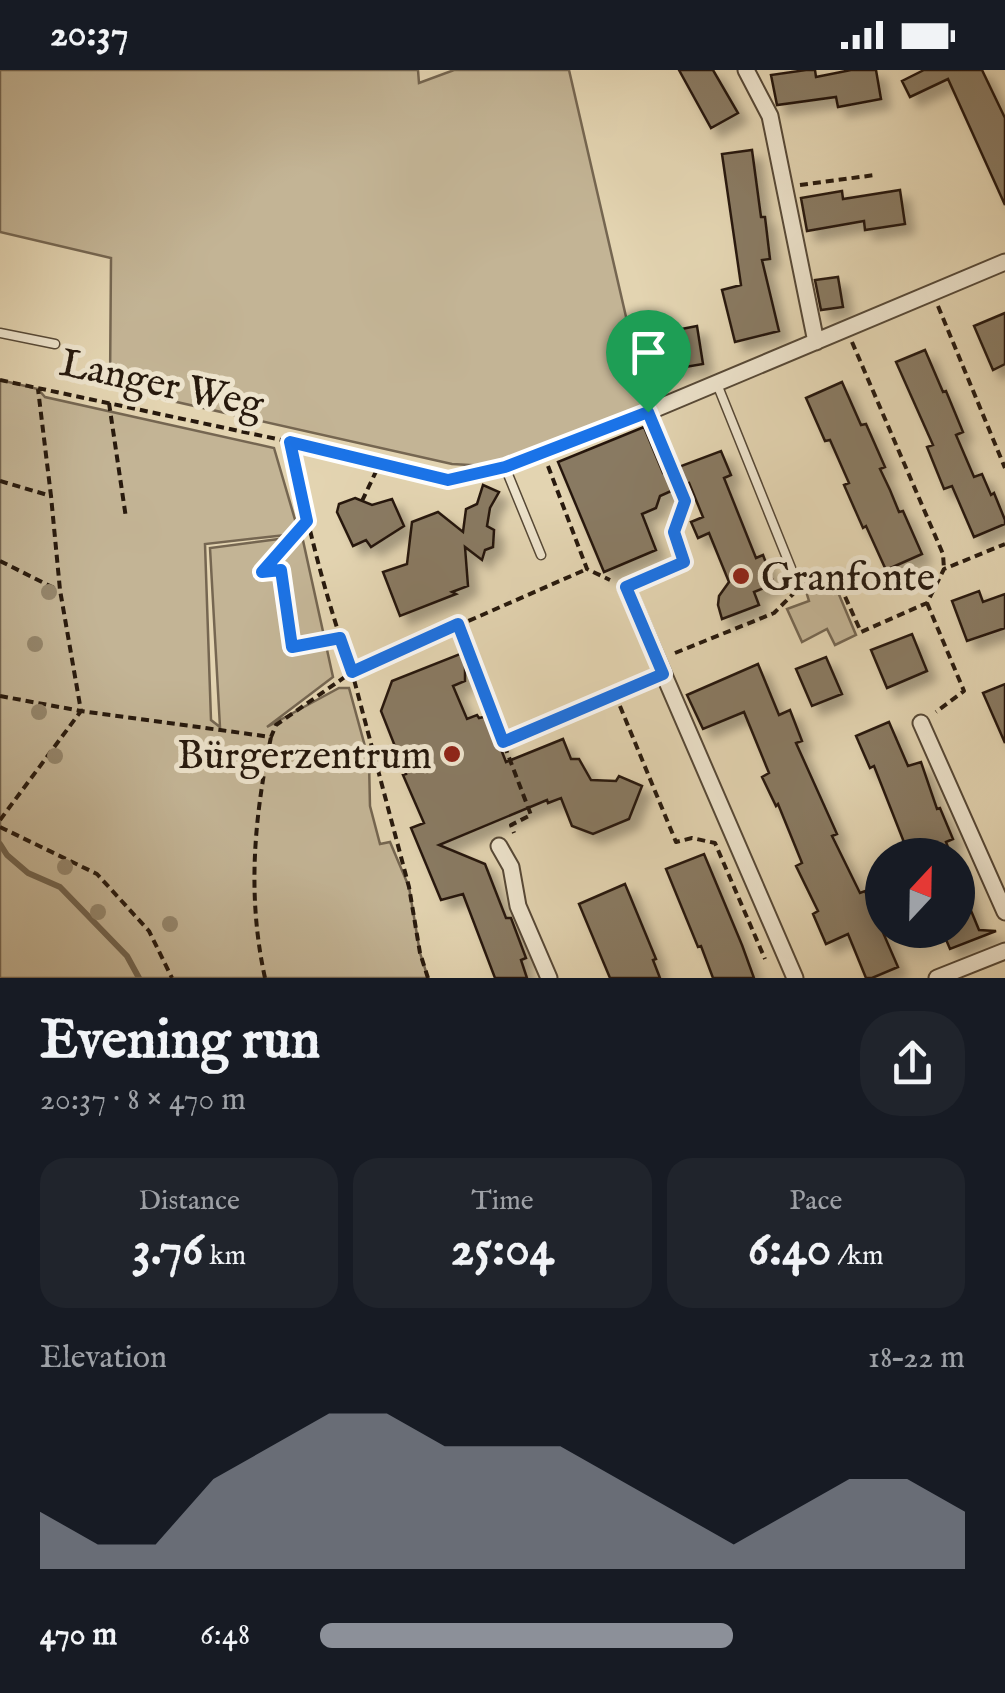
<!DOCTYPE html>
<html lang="en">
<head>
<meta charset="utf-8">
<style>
  :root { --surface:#171b24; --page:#20242c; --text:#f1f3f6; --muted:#9ea1a6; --accent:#8c9099 }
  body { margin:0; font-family:"IM FELL English",serif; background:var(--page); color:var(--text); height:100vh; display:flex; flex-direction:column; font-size:38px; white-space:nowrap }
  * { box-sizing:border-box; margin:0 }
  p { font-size:32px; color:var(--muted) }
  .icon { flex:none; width:55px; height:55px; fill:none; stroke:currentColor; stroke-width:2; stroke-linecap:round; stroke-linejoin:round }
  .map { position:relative; height:908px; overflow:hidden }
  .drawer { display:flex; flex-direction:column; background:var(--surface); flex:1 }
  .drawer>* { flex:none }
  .needle { width:65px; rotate:22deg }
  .fabs { position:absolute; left:865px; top:768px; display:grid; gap:20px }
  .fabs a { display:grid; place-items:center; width:110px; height:110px; border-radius:50%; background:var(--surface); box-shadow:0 5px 25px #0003; font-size:50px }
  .pin { position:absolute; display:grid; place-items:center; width:85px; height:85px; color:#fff; margin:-102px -42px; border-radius:50% 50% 50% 0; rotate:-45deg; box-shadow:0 0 10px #0007 }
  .pin .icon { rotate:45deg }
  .round { display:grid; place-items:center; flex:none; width:105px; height:105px; border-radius:40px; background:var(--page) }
  .headline { display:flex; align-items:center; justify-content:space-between; height:170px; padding:0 40px }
  h1 { font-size:55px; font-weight:700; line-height:75px }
  .stats { display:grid; grid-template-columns:repeat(3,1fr); gap:15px; height:170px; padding:10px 40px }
  .stats div { display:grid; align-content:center; border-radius:25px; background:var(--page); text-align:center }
  .stats b { font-size:50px; font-weight:700 }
  .stats small { font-size:28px; font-weight:400 }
  .stats p { font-size:28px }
  .chart { height:280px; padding:20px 40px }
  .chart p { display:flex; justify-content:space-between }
  .chart svg { width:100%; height:180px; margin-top:10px; fill:var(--accent); opacity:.7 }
  ul { padding:0 40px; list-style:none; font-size:32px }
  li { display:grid; grid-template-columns:160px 120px 1fr; align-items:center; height:75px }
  li i { height:25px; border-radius:12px; background:var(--accent) }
  .status { display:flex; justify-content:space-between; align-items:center; height:70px; padding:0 50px; background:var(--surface); direction:ltr }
  .status svg { height:28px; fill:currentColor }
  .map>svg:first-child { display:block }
  .green { fill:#c3b495; stroke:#756651; stroke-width:2.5 }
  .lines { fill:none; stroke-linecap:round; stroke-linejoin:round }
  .stream { stroke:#71634e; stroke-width:6 }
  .building { fill:#897a62; stroke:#27190d; stroke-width:2.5; filter:url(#shadow) }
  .service-casing { stroke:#564836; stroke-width:11 }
  .minor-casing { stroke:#564836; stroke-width:19 }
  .path { stroke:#27190d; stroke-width:4; stroke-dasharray:8 5; stroke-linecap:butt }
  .service { stroke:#ede3cc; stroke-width:8 }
  .minor { stroke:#ede3cc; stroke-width:15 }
  .tree { fill:#95876d }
  .route-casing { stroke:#fff; stroke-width:20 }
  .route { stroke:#1a73e8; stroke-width:12 }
  .poi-dot { fill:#8f2418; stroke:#ede3cc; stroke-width:4 }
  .labels { text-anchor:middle; stroke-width:10; stroke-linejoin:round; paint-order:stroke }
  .street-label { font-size:40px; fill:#27190d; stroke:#ede3cc }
  .poi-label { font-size:40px; fill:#27190d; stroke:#ede3cc; text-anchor:start }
</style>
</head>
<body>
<div class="status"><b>20:37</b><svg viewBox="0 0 49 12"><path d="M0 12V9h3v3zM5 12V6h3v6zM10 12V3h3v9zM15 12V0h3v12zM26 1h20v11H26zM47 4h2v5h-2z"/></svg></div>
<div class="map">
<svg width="1005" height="908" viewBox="0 0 1005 908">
  <defs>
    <filter id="shadow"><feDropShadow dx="9" dy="9" stdDeviation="5" flood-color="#0004"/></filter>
  </defs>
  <rect width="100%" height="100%" fill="#e3d4b1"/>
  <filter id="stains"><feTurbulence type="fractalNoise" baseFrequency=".002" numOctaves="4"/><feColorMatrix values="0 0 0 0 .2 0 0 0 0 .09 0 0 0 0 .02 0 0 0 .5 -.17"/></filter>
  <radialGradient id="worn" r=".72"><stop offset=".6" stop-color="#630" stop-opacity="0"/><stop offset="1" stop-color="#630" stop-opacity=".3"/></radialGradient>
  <!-- green -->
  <path class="green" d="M 0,0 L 418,0 L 419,13 L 454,0 L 569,0 L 648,342 L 505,397 L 452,394 L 110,317 L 111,188 L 0,162 Z
    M 0,310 L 38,319 L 45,327 L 274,378 L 296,453 L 286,465 L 205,474 L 211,650 L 220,657 L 210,478 L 302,466 L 333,607 L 267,657 L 339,618 L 349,618 L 369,691 L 370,736 L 380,774 L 390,772 L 409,817 L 420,883 L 428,908 L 0,908 Z
    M 832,508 L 856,565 L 835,575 L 827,559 L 802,572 L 787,539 L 809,531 L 805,518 Z"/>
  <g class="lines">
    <!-- stream -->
    <path class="stream" d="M 0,774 L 7,785 L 28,803 L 60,817 L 127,886 L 139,908"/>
  </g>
  <!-- building -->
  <path class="building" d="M 679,0 L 713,0 L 738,43 L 711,58 Z
    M 806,0 L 815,0 L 816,7 L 851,0 L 876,0 L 881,29 L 838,37 L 836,27 L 777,35 L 771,5 Z
    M 924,0 L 982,0 L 1005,48 L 1005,135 L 948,9 L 910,27 L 902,11 Z
    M 752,80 L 761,147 L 765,147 L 770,189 L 762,190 L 779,261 L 735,272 L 722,220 L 741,215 L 722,84 Z
    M 900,120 L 905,154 L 865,160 L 864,151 L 807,161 L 801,128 L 842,121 L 843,129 Z
    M 838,207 L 843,237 L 821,240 L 815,210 Z
    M 1005,243 L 1005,294 L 993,300 L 974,256 Z
    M 697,256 L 703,294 L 673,299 L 666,262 Z
    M 925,280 L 943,322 L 946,321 L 963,362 L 956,365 L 974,407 L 982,404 L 991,425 L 994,423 L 1005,450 L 1005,454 L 974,467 L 952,416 L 944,419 L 927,377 L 933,375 L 896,292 Z
    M 842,312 L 861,355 L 866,354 L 885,397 L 880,399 L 890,420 L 899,442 L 903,441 L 922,484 L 886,500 L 866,456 L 863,458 L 844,415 L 849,413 L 830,370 L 825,371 L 806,328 Z
    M 644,357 L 663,403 L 721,381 L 731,405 L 724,408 L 756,488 L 763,485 L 774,514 L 754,522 L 759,535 L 722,549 L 718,535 L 719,526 L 729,512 L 709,463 L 698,468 L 691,452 L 703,447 L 689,413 L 660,426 L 656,438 L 642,444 L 656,480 L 604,502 L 558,392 Z
    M 483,415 L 499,422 L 490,438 L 487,456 L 494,460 L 493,477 L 485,480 L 482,490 L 465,477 L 468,516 L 452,522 L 456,524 L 400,546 L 383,502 L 407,494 L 412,452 L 438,442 L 463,462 L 466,439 L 477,434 Z
    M 355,428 L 372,435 L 392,429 L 404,456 L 371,477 L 366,470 L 353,476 L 337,442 L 339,434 Z
    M 979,521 L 983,532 L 1005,524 L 1005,558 L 967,571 L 952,531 Z
    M 912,564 L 927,601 L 887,618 L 871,580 Z
    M 465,582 L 465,611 L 453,616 L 467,649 L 477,645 L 479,648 L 488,646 L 506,692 L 563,669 L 571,689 L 579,689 L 591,710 L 616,711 L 619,706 L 642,716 L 629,749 L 593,764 L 572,756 L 561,728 L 548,733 L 547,730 L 439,775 L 485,794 L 506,848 L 511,848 L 526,888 L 521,890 L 527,908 L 495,908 L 463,824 L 441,830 L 411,758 L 424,753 L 403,705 L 406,704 L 381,641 L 392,611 Z
    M 826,587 L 842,624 L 812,636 L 796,599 Z
    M 758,594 L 779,645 L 790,640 L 802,671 L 796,673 L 837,764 L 832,766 L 860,823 L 865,821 L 898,897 L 872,908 L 866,908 L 848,864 L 826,874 L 813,844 L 818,841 L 796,796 L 802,793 L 778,734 L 776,736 L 762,707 L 769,703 L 744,642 L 703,659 L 687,625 Z
    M 1005,614 L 1005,673 L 983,623 Z
    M 889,652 L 908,696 L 921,692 L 937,739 L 940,738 L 953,769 L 946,772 L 951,785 L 909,785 L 874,696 L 870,698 L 856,666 Z
    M 704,784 L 742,875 L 754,908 L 713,908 L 701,876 L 698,877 L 666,799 Z
    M 958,809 L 979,860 L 996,861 L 950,879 L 942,860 L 958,860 Z
    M 625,814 L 656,889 L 653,890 L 660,908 L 610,908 L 579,834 Z"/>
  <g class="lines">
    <defs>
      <path id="service" d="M 0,263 L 55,274
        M 717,314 L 791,498
        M 541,485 L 505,397 L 648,342"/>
      <path id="minor" d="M 746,0 L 770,46 L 816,272
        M 648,342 L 1005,192
        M 626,517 L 795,908
        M 921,653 L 1005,842
        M 499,776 L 511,797 L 518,836 L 549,908
        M 937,908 L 1005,881"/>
    </defs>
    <!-- service casing -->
    <use href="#service" class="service-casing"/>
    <!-- minor casing -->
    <use href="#minor" class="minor-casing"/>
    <!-- path -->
    <path class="path" d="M 800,115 L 875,105
      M 938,236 L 1005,398
      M 852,272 L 943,484 L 944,499
      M 0,310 L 291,372 L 448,410 L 491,400
      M 109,333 L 126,448
      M 291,372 C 306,450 325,527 352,602 L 409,817 L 420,883 L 428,908
      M 548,396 L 587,499 L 610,510
      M 0,411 L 51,426 L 38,319
      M 362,431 L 380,393
      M 305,453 L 262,502 L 281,500 L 292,577 L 340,568
      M 0,491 L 58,520
      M 642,510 L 684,492 L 674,462 L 685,431 L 654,357
      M 927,533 L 964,621 L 936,642
      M 458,554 L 531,745 L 511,755 L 514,763
      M 675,583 L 774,543 L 801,516 L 834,502 L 861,562 L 927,533 L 944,499 L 1005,474
      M 615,624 L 676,772 L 692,768 L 715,773 L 765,889
      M 0,626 L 81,641 L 271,667 L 276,655 L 352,602 L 587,499
      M 503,672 L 646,611
      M 0,750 L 81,641 L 60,520 L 51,426
      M 0,757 L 97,804 L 149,861 L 172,908
      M 265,908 C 247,826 254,748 271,667"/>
    <!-- service -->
    <use href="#service" class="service"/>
    <!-- minor -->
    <use href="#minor" class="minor"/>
  </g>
  <!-- trees -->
  <g class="tree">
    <circle cx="49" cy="522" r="8"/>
    <circle cx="35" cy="574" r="8"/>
    <circle cx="39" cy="642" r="8"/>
    <circle cx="55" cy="686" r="8"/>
    <circle cx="65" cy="797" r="8"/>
    <circle cx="98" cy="842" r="8"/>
    <circle cx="170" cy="854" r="8"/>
  </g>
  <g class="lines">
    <defs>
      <path id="route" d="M 648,342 L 685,431 L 674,462 L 684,492 L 626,517 L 663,604 L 503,672 L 458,554 L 352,602 L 340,568 L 292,577 L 281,500 L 262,502 L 307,451 L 290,372 L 448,410 L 505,397 Z"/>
    </defs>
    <!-- route casing -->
    <use href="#route" class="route-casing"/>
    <!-- route -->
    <use href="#route" class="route"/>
  </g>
  <!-- markers -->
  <g class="poi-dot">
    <circle cx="741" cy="506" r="10"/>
    <circle cx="452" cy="684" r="10"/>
  </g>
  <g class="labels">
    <!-- street labels -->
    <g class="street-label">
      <text transform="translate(162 312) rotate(12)" y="14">Langer Weg</text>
    </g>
    <!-- poi labels -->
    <g class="poi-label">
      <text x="761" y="520">Granfonte</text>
      <text x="432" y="698" text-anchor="end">Bürgerzentrum</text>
    </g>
  </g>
  <rect width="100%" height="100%" filter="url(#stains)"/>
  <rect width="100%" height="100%" fill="url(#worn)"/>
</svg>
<div class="fabs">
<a><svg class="needle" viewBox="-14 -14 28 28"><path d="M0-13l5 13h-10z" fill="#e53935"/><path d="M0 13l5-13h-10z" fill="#9ea1a6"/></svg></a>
</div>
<div class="pin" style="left:648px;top:342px;background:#1e9e55"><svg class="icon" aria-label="arrive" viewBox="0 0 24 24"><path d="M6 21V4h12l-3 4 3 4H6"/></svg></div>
</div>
<section class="drawer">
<div class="headline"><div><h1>Evening run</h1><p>20:37 · 8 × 470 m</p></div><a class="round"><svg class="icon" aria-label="share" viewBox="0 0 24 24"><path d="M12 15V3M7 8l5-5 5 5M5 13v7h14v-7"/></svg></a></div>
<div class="stats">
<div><p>Distance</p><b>3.76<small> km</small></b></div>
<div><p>Time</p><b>25:04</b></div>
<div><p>Pace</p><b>6:40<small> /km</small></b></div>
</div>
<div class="chart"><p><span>Elevation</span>18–22 m</p>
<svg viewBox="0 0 160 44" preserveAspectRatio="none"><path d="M0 44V30L10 38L20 38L30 22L40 14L50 6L60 6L70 14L80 14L90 14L100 22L110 30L120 38L130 30L140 22L150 22L160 30V44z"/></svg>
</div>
<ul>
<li><b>470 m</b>6:48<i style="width:64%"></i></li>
</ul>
</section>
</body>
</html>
